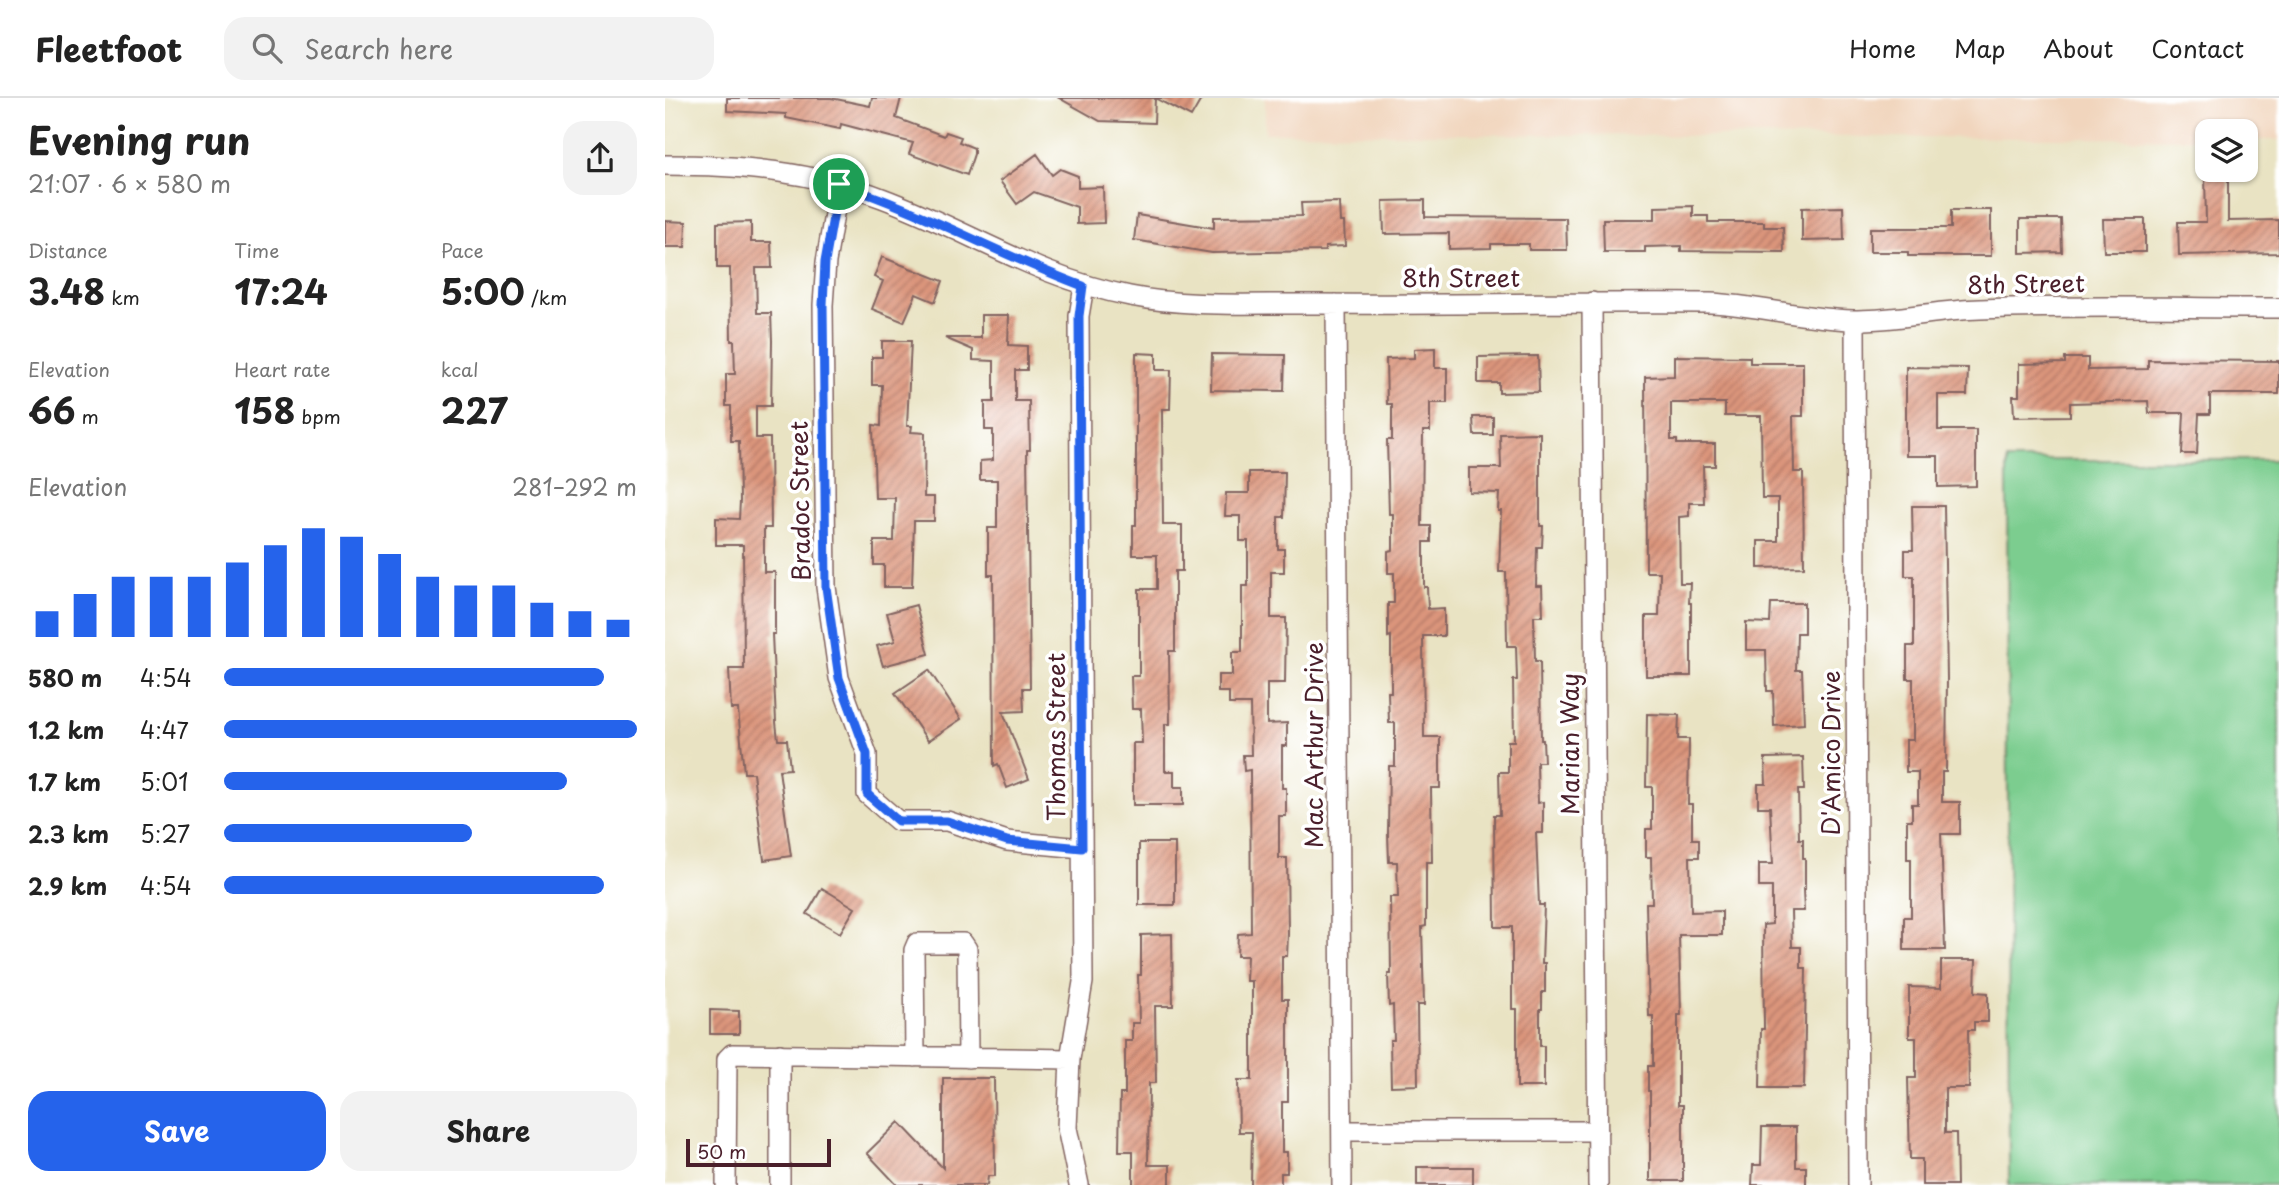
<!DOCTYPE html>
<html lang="en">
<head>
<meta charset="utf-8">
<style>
  :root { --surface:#fff; --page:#f2f2f2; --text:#222; --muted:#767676; --line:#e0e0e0; --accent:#2563eb }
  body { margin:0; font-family:"Playpen Sans",sans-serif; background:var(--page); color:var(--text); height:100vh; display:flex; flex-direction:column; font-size:26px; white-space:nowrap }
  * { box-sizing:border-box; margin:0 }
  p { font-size:23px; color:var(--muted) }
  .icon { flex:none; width:38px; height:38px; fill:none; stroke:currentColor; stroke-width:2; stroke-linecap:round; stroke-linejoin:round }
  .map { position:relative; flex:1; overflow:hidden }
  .panel { display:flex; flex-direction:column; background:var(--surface); width:665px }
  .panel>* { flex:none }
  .buttons { position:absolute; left:1530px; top:21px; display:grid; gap:14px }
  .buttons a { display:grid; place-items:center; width:63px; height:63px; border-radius:14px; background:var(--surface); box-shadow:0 2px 5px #0004; font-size:35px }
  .scale { position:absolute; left:21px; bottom:18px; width:145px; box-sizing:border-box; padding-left:7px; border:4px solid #4a1f2b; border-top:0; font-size:19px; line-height:24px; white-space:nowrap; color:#4a1f2b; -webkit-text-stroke:5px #fff; paint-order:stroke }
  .pin { position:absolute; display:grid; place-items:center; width:60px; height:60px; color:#fff; margin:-30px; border:4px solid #fff; border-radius:50%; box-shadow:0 2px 7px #0007 }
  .round { display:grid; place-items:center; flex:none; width:74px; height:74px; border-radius:21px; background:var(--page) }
  .head { display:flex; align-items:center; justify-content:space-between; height:119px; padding:0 28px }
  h1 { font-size:38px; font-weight:700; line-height:52px }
  .stats { display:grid; grid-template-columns:repeat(3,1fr); gap:10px; height:119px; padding:7px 28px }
  .stats div { display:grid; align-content:center }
  .stats b { font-size:35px; font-weight:700 }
  .stats small { font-size:19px; font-weight:400 }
  .stats p { font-size:19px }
  .chart { height:196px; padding:14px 28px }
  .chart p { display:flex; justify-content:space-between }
  .chart svg { width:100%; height:126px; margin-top:7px; stroke:var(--accent); stroke-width:6 }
  .action { display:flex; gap:14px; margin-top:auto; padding:14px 28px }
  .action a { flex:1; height:80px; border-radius:21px; background:var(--accent); color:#fff; font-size:28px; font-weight:700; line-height:80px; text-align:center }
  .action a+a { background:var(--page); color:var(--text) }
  ul { padding:0 28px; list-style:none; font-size:23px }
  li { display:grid; grid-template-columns:112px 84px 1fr; align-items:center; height:52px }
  li i { height:18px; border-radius:9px; background:var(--accent) }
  header { display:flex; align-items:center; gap:42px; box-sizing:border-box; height:98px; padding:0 35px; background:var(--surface); border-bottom:2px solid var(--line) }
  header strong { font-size:33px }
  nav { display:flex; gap:38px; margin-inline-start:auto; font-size:24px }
  .search { width:490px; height:63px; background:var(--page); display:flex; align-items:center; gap:18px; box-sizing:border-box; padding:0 24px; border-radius:21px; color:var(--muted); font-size:26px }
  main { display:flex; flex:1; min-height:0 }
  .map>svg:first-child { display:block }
  .built { fill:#f1d5bd }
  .green { fill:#7bcd8f; stroke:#62765d; stroke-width:2 }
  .building { fill:url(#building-hatch) }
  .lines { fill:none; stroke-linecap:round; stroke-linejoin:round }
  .minor-casing { stroke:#826460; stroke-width:22 }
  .minor { stroke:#fff; stroke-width:19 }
  .route-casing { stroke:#fff; stroke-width:14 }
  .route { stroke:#2563eb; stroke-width:9 }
  .labels { text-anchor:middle; stroke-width:7; stroke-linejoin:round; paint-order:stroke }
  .street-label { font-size:24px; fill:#4a1f2b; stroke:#fff }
</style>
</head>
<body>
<header>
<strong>Fleetfoot</strong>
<div class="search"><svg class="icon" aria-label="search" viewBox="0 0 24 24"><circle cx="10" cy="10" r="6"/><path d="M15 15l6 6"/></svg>Search here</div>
<nav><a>Home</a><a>Map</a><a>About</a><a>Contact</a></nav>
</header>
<main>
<section class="panel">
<div class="head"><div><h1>Evening run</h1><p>21:07 · 6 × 580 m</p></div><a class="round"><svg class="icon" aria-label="share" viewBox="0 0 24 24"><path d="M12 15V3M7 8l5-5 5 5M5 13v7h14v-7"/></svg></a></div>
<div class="stats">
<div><p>Distance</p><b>3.48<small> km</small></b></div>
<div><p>Time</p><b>17:24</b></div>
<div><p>Pace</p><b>5:00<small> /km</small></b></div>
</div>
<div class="stats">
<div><p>Elevation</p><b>66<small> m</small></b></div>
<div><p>Heart rate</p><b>158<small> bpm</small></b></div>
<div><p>kcal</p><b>227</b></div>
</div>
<div class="chart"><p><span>Elevation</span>281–292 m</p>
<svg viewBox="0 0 160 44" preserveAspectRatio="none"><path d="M5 44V35M15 44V29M25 44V23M35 44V23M45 44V23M55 44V18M65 44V12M75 44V6M85 44V9M95 44V15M105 44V23M115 44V26M125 44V26M135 44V32M145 44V35M155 44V38"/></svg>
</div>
<ul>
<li><b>580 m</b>4:54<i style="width:92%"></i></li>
<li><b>1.2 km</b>4:47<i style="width:100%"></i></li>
<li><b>1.7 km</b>5:01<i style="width:83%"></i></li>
<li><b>2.3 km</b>5:27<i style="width:60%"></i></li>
<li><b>2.9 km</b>4:54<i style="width:92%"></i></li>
</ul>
<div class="action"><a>Save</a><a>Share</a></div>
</section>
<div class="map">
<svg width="1614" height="1087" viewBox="0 0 1614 1087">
  <defs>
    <pattern id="building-hatch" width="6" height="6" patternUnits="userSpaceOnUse" patternTransform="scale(1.75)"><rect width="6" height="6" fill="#db957c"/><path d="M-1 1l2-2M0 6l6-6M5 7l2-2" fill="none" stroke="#b47966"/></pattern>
  </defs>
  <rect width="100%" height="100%" fill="#fff"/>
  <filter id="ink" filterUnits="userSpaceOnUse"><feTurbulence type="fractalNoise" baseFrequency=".0143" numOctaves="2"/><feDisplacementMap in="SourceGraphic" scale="14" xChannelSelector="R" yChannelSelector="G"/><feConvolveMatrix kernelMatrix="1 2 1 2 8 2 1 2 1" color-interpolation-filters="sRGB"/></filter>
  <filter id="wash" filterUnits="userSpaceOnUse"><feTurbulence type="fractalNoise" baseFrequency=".00686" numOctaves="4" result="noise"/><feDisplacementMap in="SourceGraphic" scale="28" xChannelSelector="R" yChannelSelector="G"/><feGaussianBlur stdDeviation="1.57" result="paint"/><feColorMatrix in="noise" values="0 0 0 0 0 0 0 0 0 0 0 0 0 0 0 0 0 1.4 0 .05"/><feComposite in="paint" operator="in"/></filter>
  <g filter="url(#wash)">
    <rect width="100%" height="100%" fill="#e9e3c3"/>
    <!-- built -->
    <path class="built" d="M 600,0 L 1614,0 L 1614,42 L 1580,42 L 1580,33 L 1542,33 L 1542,41 L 600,35 Z"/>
    <!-- green -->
    <path class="green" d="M 1342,362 L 1614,362 L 1614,1087 L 1344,1087 Z"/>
    <g id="blocks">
      <!-- building -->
      <path class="building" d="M 62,0 L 166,0 L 205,8 L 207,0 L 236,0 L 231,20 L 279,38 L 281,34 L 296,39 L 294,44 L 309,50 L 309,56 L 302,77 L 244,56 L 248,45 L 176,26 L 175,31 L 121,20 L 121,16 L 62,13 Z
        M 394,0 L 490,0 L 489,25 L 435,23 Z
        M 490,0 L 537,0 L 526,19 Z
        M 372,56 L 387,77 L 395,71 L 413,78 L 413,90 L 438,89 L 439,125 L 412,126 L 412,109 L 369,94 L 352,106 L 335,83 Z
        M 1540,75 L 1563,75 L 1563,123 L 1614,122 L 1614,155 L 1514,157 L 1513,124 L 1541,124 Z
        M 760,102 L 760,119 L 901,120 L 902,152 L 864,152 L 864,146 L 826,146 L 826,150 L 784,151 L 784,135 L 719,136 L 718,103 Z
        M 674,104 L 675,124 L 679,124 L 680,148 L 660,149 L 660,153 L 547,155 L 469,142 L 472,117 L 549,130 L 549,119 L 637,118 L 636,105 Z
        M 1028,108 L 1028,118 L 1043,118 L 1043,124 L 1099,124 L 1099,129 L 1118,129 L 1119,154 L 1016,153 L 1016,148 L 980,149 L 980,154 L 939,154 L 938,121 L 990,121 L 990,109 Z
        M 1178,109 L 1179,142 L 1137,143 L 1137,110 Z
        M 1286,112 L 1326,112 L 1326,158 L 1243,158 L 1243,154 L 1205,154 L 1205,130 L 1286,130 Z
        M 1355,121 L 1396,121 L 1397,154 L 1355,155 Z
        M 1438,121 L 1480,121 L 1480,154 L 1439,154 Z
        M 0,123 L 21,124 L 20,149 L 0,149 Z
        M 86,124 L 86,144 L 106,144 L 107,170 L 91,170 L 92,215 L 106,215 L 107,243 L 106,308 L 91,308 L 91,340 L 105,340 L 106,430 L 99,430 L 99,474 L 110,474 L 110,536 L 107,536 L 111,624 L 113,642 L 122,642 L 125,671 L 114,672 L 126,758 L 99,762 L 88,675 L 79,675 L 73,611 L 66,611 L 64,571 L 79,571 L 78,447 L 51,447 L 51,420 L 74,421 L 75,403 L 74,343 L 66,343 L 66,308 L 61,308 L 61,276 L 70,276 L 69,243 L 66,243 L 65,170 L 52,170 L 52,125 Z
        M 217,159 L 278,183 L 270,204 L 251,196 L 239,224 L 207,211 L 218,183 L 209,179 Z
        M 316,217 L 344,217 L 343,247 L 362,248 L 362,272 L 350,272 L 350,303 L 364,303 L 365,352 L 362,352 L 365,590 L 358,590 L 359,613 L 338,614 L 364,681 L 342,690 L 333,666 L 329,668 L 328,477 L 323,477 L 323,430 L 332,430 L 332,382 L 315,382 L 315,363 L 328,362 L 328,332 L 320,332 L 320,304 L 329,304 L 329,263 L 308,262 L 308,252 L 280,240 L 316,240 Z
        M 217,243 L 246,243 L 242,328 L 247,328 L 246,334 L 260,335 L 259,399 L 269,399 L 269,423 L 249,423 L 247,489 L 219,489 L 219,467 L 209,467 L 209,443 L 229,443 L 230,400 L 210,400 L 208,327 L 216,328 L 217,287 L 207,287 L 207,259 L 217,259 Z
        M 770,250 L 770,270 L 782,270 L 782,305 L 765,305 L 765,333 L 758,333 L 757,428 L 766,428 L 766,444 L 759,444 L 759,489 L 762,489 L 763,511 L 779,510 L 779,538 L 758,538 L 759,639 L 775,639 L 775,690 L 766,690 L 767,764 L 761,764 L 761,828 L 757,829 L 759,907 L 752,907 L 753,987 L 726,988 L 725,942 L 729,942 L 728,907 L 724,908 L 723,876 L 726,876 L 725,799 L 733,799 L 732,764 L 724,764 L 723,735 L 724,668 L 730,668 L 730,625 L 724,625 L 723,594 L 726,594 L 726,538 L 723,539 L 723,505 L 729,505 L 729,475 L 723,475 L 723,453 L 728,452 L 728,416 L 724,416 L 722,342 L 727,342 L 727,306 L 722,306 L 721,261 L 749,260 L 749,251 Z
        M 471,255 L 491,256 L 491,272 L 506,272 L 505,311 L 497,311 L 498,427 L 517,427 L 517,473 L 510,473 L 510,553 L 504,553 L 505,626 L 500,626 L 500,673 L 509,673 L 509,689 L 518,689 L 518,707 L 468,707 L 468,645 L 477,645 L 476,611 L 467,611 L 466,578 L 474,578 L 474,491 L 492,491 L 492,457 L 468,457 L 468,427 L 471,427 Z
        M 547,256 L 620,257 L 619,293 L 546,292 Z
        M 873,258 L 874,294 L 834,295 L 834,285 L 813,285 L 813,259 Z
        M 1009,258 L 1085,259 L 1085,265 L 1138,265 L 1138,318 L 1128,318 L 1129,374 L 1138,374 L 1139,469 L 1093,470 L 1093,443 L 1113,443 L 1113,400 L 1097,400 L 1096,318 L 1060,318 L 1060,305 L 1006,305 L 1006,342 L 1012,342 L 1012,346 L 1050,346 L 1050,368 L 1038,368 L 1039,405 L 1024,405 L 1024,418 L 1014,419 L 1015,485 L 1025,485 L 1024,505 L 1026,505 L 1026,578 L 981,578 L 981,518 L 994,518 L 995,474 L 981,474 L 980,279 L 1009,278 Z
        M 1400,260 L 1423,260 L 1423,272 L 1483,271 L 1483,262 L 1614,263 L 1614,296 L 1545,296 L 1545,316 L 1534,316 L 1532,356 L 1517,356 L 1519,315 L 1484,315 L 1483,303 L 1405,305 L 1405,318 L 1349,319 L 1348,298 L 1354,298 L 1354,266 L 1400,265 Z
        M 1241,269 L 1303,270 L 1302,297 L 1273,297 L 1273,332 L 1311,332 L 1311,388 L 1273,389 L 1273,358 L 1241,358 Z
        M 808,319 L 828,319 L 828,337 L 809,337 Z
        M 875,335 L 875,428 L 878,428 L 877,449 L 872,449 L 871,488 L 877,488 L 878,518 L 869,518 L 870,563 L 875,563 L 876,642 L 878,642 L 879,664 L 872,664 L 873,705 L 878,704 L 878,735 L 871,735 L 874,807 L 879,807 L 877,865 L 880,865 L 880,894 L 877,894 L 877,911 L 875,911 L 875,948 L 879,948 L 879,989 L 852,989 L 852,911 L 847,911 L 847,829 L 830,829 L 829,717 L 835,717 L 834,674 L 843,674 L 843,643 L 849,643 L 848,582 L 852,582 L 851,548 L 842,548 L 841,474 L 834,474 L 836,413 L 833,413 L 834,395 L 804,394 L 804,370 L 836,370 L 835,336 Z
        M 584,374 L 620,374 L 619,419 L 613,419 L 613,451 L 619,451 L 619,474 L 606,474 L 606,520 L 621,520 L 620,585 L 602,585 L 602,626 L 622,625 L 622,648 L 617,648 L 617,690 L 621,690 L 621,718 L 614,718 L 614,760 L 622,760 L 623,836 L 622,858 L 617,858 L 617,901 L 623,901 L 623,1004 L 617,1004 L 617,1054 L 622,1054 L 622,1075 L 616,1075 L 616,1087 L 586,1087 L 587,1034 L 574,1034 L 573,982 L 587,982 L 587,883 L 581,883 L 582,858 L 572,858 L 573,836 L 586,835 L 585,672 L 579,673 L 578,657 L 586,657 L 585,606 L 564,606 L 564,594 L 553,594 L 553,577 L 567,577 L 567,554 L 577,554 L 577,488 L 583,488 L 583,443 L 575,443 L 575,418 L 560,418 L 561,395 L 584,395 Z
        M 1247,408 L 1279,408 L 1282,580 L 1281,674 L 1277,674 L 1277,704 L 1295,704 L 1295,736 L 1276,736 L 1280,852 L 1239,852 L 1239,819 L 1246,819 L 1246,761 L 1242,761 L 1242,722 L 1247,722 L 1247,706 L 1253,706 L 1253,674 L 1241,674 L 1241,642 L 1248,642 L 1248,581 L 1242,581 L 1242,548 L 1249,548 L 1249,478 L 1240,478 L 1240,452 L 1248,452 Z
        M 1106,505 L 1139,505 L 1139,535 L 1132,535 L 1131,572 L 1137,572 L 1139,626 L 1109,628 L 1108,593 L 1102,593 L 1101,552 L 1081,552 L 1081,524 L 1105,525 Z
        M 251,507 L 264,556 L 218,568 L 212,548 L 230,543 L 222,515 Z
        M 264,572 L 296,621 L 263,643 L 230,595 Z
        M 982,616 L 1014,617 L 1013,641 L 1024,641 L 1023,706 L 1027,706 L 1027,741 L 1034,741 L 1034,759 L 1025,759 L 1026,814 L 1057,813 L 1057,837 L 1014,837 L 1016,917 L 1013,917 L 1013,1007 L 1018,1007 L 1018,1083 L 985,1083 L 985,993 L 983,993 L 983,968 L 988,968 L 988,918 L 984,918 L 981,805 L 987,805 L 986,759 L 981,759 L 981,731 L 987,731 L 987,689 L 981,689 Z
        M 1138,659 L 1139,692 L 1133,692 L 1134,741 L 1138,741 L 1138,760 L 1140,760 L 1140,791 L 1138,791 L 1139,813 L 1126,813 L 1127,849 L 1136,849 L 1136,870 L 1141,870 L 1139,990 L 1095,990 L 1096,931 L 1099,931 L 1098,827 L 1107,826 L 1107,789 L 1094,789 L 1094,766 L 1108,766 L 1105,709 L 1093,709 L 1093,686 L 1101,686 L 1100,660 Z
        M 474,745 L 510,745 L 510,807 L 474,807 Z
        M 157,790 L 190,810 L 175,835 L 142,816 Z
        M 507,836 L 508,908 L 490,908 L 491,985 L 484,985 L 483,1067 L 505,1067 L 505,1087 L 468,1087 L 468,1053 L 454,1053 L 455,996 L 460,996 L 460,943 L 467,943 L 467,925 L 474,925 L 473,877 L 476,877 L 476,837 Z
        M 1276,862 L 1311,862 L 1310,894 L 1323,895 L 1323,924 L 1309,924 L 1309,932 L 1303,932 L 1304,990 L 1280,990 L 1280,1035 L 1291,1035 L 1292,1087 L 1257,1087 L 1257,1061 L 1245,1061 L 1243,980 L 1251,980 L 1251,940 L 1244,940 L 1244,889 L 1276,890 Z
        M 45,912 L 74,913 L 74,936 L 45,936 Z
        M 278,980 L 329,980 L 330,1078 L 323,1078 L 322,1087 L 232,1087 L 202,1055 L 234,1024 L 278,1070 Z
        M 1097,1029 L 1131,1029 L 1131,1069 L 1141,1069 L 1141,1087 L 1087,1087 L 1088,1067 L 1096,1067 Z
        M 752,1069 L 808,1069 L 808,1087 L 752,1087 Z"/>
    </g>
  </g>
  <g filter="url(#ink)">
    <use href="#blocks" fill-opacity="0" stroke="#826460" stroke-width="2"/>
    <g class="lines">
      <defs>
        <path id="minor" d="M 0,67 C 74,67 147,73 217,100 C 303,132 372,180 465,198 C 526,210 591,205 653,206 C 784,207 914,204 1045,205 C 1093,207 1139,221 1188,222 C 1231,223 1272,212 1315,211 C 1414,207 1515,210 1614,210
          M 174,86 L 161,164 L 158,207 L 161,489 L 174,580 L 202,656 L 202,696 L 233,723 L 282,723 L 342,743 L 417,750
          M 927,204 L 933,1087
          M 671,206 L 677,1087
          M 1190,222 L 1193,1087
          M 115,956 L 115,1087
          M 250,959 L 249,852 L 252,845 L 298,845 L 302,851 L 303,960
          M 677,1033 L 933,1033
          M 61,1087 L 62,961 L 67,956 L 405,961
          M 414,1087 L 402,1030 L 405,961 L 418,884 L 414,218 L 419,188"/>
      </defs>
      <!-- minor casing -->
      <use href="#minor" class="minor-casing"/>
      <!-- minor -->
      <use href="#minor" class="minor"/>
    </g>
  </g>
  <g class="lines" filter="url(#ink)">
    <defs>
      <path id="route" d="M 174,86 C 258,113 335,157 418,188 L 414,218 L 417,750 L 342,743 L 282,723 L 233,723 L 202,696 L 202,656 L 174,580 L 161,489 L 158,207 L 160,164 Z"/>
    </defs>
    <!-- route casing -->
    <use href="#route" class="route-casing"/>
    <!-- route -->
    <use href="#route" class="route"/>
  </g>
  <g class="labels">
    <!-- street labels -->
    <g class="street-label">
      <text x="796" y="189">8th Street</text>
      <text transform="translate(1361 187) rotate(-1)" y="8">8th Street</text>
      <text transform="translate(136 403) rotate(-91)" y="8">Bradoc Street</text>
      <text transform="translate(392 639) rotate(-90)" y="8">Thomas Street</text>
      <text transform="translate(906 646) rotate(-90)" y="8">Marian Way</text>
      <text transform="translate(650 647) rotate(-90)" y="8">Mac Arthur Drive</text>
      <text transform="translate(1167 655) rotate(-90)" y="8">D'Amico Drive</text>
    </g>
  </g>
</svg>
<div class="buttons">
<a><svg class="icon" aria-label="layers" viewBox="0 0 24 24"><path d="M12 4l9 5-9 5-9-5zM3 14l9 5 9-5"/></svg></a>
</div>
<div class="scale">50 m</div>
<div class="pin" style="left:174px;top:86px;background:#1e9e55"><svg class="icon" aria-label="arrive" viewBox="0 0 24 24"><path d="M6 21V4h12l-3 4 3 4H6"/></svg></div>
</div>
</main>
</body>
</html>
